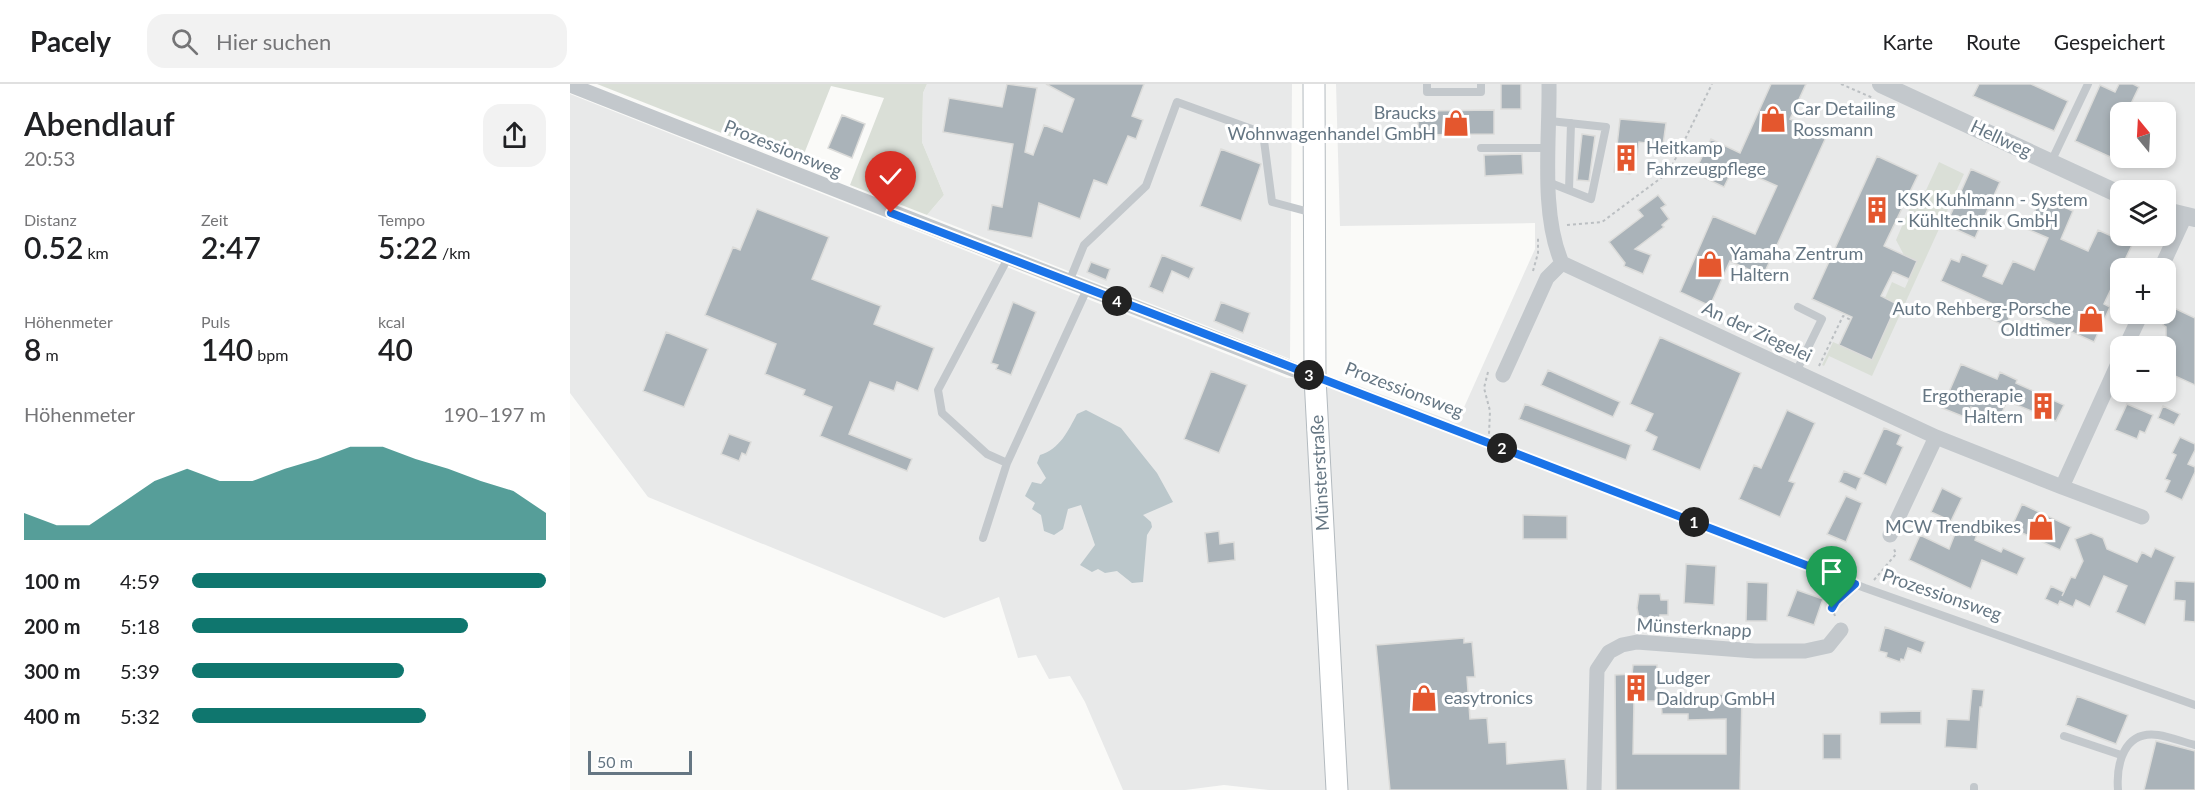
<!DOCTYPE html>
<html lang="de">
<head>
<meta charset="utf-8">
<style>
  :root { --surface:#fff; --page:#f2f2f2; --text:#202124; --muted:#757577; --line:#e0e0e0; --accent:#0f766e }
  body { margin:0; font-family:Lato,sans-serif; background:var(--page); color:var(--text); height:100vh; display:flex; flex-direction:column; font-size:22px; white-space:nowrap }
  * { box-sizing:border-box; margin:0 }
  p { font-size:20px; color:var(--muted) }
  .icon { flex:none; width:33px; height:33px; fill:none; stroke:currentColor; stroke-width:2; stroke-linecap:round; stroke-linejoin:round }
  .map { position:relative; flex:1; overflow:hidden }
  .panel { display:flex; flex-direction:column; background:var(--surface); width:570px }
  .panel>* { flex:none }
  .needle { width:39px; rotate:342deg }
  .fabs { position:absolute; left:1540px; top:18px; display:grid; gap:12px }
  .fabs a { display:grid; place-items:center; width:66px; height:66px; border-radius:12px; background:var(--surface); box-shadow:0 3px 9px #0003; font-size:30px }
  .scale { position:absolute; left:18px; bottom:15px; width:104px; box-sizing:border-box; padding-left:6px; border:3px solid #657683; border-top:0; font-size:16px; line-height:21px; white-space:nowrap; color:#657683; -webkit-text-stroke:4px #fff; paint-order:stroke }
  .pin { position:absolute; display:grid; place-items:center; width:51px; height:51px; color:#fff; margin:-62px -26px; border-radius:50% 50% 50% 0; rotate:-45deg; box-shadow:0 0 6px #0007 }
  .pin .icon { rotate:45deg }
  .km { position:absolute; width:30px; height:30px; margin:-15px; border-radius:50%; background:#222; color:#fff; font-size:16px; line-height:30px; text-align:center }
  .round { display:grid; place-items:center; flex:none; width:63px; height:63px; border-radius:18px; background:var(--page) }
  .overview { display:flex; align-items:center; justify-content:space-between; height:102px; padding:0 24px }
  h1 { font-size:33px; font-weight:600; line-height:45px }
  .stats { display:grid; grid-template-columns:repeat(3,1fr); gap:9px; height:102px; padding:6px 24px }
  .stats div { display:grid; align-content:center }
  .stats b { font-size:30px; font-weight:600 }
  .stats small { font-size:16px; font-weight:400 }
  .stats p { font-size:16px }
  .chart { height:168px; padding:12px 24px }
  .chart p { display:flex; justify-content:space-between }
  .chart svg { width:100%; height:108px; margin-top:6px; fill:var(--accent); opacity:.7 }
  ul { padding:0 24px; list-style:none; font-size:20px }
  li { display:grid; grid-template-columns:96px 72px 1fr; align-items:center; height:45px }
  li i { height:15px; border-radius:8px; background:var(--accent) }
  header { display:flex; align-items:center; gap:36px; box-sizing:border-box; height:84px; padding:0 30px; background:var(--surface); border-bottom:2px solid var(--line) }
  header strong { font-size:28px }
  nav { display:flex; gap:33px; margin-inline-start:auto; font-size:21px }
  .search { width:420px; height:54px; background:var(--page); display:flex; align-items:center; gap:15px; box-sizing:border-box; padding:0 21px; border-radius:18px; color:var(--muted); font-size:22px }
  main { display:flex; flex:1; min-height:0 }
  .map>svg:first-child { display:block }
  .built { fill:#e8e9e9; fill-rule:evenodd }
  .green { fill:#dadfd7 }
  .water { fill:#bbc7cb }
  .building { fill:#aab3b9; stroke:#dcdcda; stroke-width:1.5 }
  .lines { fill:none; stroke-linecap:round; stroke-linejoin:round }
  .secondary-casing { stroke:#b3babf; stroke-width:23 }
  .path { stroke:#bbbfc2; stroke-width:2; stroke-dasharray:3 3; stroke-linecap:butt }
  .service { stroke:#c3c8cc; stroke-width:8 }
  .minor { stroke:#c3c8cc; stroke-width:15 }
  .tertiary { stroke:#c3c8cc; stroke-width:18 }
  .secondary { stroke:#fff; stroke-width:21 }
  .route-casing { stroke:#fff; stroke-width:12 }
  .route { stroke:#1a73e8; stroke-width:8 }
  .labels { text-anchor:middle; stroke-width:6; stroke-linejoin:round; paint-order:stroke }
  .poi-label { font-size:18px; fill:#657683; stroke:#fff; text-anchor:start }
  .street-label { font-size:18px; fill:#657683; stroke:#fff }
</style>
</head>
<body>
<header>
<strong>Pacely</strong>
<div class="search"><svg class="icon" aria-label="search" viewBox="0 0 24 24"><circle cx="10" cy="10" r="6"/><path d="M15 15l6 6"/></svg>Hier suchen</div>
<nav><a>Karte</a><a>Route</a><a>Gespeichert</a></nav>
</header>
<main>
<section class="panel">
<div class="overview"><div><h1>Abendlauf</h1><p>20:53</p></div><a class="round"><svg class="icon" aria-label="share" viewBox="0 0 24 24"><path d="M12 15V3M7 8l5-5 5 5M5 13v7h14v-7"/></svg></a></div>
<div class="stats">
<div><p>Distanz</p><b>0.52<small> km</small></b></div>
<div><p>Zeit</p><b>2:47</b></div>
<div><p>Tempo</p><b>5:22<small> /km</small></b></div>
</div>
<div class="stats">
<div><p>Höhenmeter</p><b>8<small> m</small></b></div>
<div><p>Puls</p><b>140<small> bpm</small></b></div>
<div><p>kcal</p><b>40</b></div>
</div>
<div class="chart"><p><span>Höhenmeter</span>190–197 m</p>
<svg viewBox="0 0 160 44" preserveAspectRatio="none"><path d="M0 44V33L10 38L20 38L30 29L40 20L50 15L60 20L70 20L80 15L90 11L100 6L110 6L120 11L130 15L140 20L150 24L160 33V44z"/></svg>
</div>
<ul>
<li><b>100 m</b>4:59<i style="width:100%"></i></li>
<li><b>200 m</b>5:18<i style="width:78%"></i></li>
<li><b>300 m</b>5:39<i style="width:60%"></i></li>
<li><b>400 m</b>5:32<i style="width:66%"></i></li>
</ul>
</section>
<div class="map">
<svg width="1625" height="706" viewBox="0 0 1625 706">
  <rect width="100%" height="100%" fill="#fafaf8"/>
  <!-- built -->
  <path class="built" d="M 357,0 L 722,0 L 720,275 L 357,131 L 374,111 L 352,58 L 353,9 Z
    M 766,0 L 1625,0 L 1625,706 L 699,706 L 654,701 L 615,706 L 553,706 L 515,618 L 500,592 L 479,595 L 466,571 L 448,574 L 429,513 L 374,534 L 78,413 L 0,309 L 0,10 L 717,294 L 770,295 L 887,339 L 965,165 L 965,139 L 770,142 ZM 1551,28 L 1596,28 L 1596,74 L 1551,74 ZM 1551,106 L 1596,106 L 1596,152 L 1551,152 ZM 1551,184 L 1596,184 L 1596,230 L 1551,230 ZM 1551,262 L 1596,262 L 1596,308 L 1551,308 Z"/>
  <!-- green -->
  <path class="green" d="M 27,0 L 357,0 L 353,9 L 352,58 L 374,111 L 357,131 L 280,101 L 314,14 L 261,2 L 230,80 Z
    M 1369,78 L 1394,90 L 1302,292 L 1259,272 L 1254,282 L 1252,281 L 1263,258 L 1302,275 L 1327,220 L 1315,214 L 1322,198 L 1335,204 L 1347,177 L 1334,171 L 1326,156 L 1341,121 L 1351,117 Z"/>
  <!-- water -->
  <path class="water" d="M 516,326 L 551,344 L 587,389 L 603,418 L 573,431 L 581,438 L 582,443 L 577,451 L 573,498 L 562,499 L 547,487 L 535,489 L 528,485 L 522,488 L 510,481 L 525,461 L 511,421 L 498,425 L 493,445 L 484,451 L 474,447 L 471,431 L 462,425 L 465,419 L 455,412 L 462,398 L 471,400 L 476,394 L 467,379 L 470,371 C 490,365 498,347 507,330 Z"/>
  <!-- building -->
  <path class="building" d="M 437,0 L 467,4 L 455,68 L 463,71 L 474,41 L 492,48 L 504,15 L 476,0 L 574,0 L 562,32 L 573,36 L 566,55 L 558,52 L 537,101 L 524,96 L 510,135 L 469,119 L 462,154 L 418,146 L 422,121 L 432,123 L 443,60 L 373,48 L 379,14 L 432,23 Z
    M 931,0 L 951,0 L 951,25 L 931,25 Z
    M 1201,0 L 1236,0 L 1220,35 L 1257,51 L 1193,192 L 1160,177 L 1140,222 L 1110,208 L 1143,132 L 1185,150 L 1207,102 L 1164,83 L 1154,103 L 1124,89 L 1141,55 L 1170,69 Z
    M 1409,0 L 1461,0 L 1498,17 L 1484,47 L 1403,12 Z
    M 1549,0 L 1563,0 L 1569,3 L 1557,28 L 1551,28 L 1551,69 L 1547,76 L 1505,57 L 1530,1 L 1545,8 Z
    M 924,26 L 924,50 L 848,51 L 848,27 Z
    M 272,31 L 295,40 L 282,74 L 258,64 Z
    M 1050,35 L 1096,39 L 1093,61 L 1069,58 L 1065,86 L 1060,90 L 1044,88 Z
    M 1012,50 L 1025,52 L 1019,97 L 1007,96 Z
    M 651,65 L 691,80 L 671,137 L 630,122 Z
    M 952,70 L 953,90 L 915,92 L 914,71 Z
    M 1307,72 L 1348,91 L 1314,162 L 1347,177 L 1339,195 L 1323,188 L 1311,212 L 1327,220 L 1302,276 L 1269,261 L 1282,233 L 1242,215 Z
    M 1401,85 L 1430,98 L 1405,154 L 1376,141 Z
    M 1088,111 L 1096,121 L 1091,124 L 1099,135 L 1092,141 L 1094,143 L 1065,165 L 1081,171 L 1073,190 L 1054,182 L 1055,179 L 1039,158 L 1073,132 L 1068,126 Z
    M 1471,113 L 1503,127 L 1491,155 L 1518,167 L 1528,146 L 1562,161 L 1534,220 L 1540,223 L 1524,258 L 1466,232 L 1469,227 L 1448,218 L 1435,242 L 1416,233 L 1423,220 L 1371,197 L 1381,175 L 1389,178 L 1392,170 L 1418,181 L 1413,192 L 1432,200 L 1443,177 L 1464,186 L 1478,154 L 1457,145 Z
    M 187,125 L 259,153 L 242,195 L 311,222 L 304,240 L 364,264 L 348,307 L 327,298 L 324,307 L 300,298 L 279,350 L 342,375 L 337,387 L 250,352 L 262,323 L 233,311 L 235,306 L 195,290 L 206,260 L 135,231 L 163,163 L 170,166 Z
    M 592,171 L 624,184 L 619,195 L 602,187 L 593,209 L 579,203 Z
    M 521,178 L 540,185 L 536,196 L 517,188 Z
    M 443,218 L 466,228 L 441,291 L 426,285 L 428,281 L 421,279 Z
    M 651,218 L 680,229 L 673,249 L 644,237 Z
    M 1602,223 L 1625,234 L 1625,301 L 1596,288 L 1596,262 L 1592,262 L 1596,254 L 1596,243 L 1593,241 Z
    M 96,248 L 138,265 L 114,323 L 73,307 Z
    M 1090,253 L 1171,289 L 1130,386 L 1082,366 L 1087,353 L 1075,347 L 1083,330 L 1060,320 Z
    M 1391,280 L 1427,295 L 1430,288 L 1447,296 L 1446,299 L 1494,321 L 1486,337 L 1437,317 L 1429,336 L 1401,323 L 1397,334 L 1372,324 Z
    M 978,286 L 1050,318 L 1043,333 L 971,301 Z
    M 641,287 L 677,301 L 649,369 L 614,355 Z
    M 955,320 L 1061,361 L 1056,376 L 949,335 Z
    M 1557,320 L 1583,331 L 1575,349 L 1570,347 L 1567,355 L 1545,346 Z
    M 1593,322 L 1610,330 L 1604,341 L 1588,334 Z
    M 1217,326 L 1245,339 L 1219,397 L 1225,399 L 1210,433 L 1169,415 L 1184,381 L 1191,384 Z
    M 1314,344 L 1331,351 L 1327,360 L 1333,363 L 1316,401 L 1293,390 Z
    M 159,350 L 181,358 L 176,371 L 172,369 L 169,377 L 151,370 Z
    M 1610,353 L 1625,360 L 1625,366 L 1618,380 L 1625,383 L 1625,388 L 1612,416 L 1595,408 L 1600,397 L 1595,395 L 1606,371 L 1602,369 Z
    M 1274,387 L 1291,394 L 1286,406 L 1269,398 Z
    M 1372,404 L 1392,414 L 1381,437 L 1361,428 Z
    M 1276,412 L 1292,419 L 1276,458 L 1257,450 Z
    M 1452,420 L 1501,443 L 1490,466 L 1441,444 Z
    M 953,431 L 997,432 L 997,455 L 953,455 Z
    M 1388,442 L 1407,450 L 1405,456 L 1431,468 L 1433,464 L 1455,474 L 1447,491 L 1412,476 L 1401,505 L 1339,476 L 1350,451 L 1379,465 Z
    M 649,447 L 650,460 L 664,458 L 665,476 L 638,479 L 635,449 Z
    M 1521,449 L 1533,454 L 1537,465 L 1567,478 L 1572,468 L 1581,473 L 1585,464 L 1605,473 L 1575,541 L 1546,528 L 1557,502 L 1534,492 L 1520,523 L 1506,516 L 1503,523 L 1490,517 L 1488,521 L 1475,515 L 1481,502 L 1494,508 L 1492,512 L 1501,493 L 1505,494 L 1513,477 L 1505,455 Z
    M 1116,480 L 1146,482 L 1144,521 L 1114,519 Z
    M 1605,497 L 1625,498 L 1625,538 L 1614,537 L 1615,517 L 1604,516 Z
    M 1177,498 L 1198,499 L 1197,537 L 1176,537 Z
    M 1227,506 L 1253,515 L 1244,541 L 1217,532 Z
    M 1069,510 L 1090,510 L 1091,516 L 1098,516 L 1098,531 L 1090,531 L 1090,534 L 1069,534 L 1067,524 Z
    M 1315,543 L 1355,558 L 1351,569 L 1338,564 L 1334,576 L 1331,575 L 1330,578 L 1316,573 L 1317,569 L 1309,567 Z
    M 894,554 L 894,559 L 902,558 L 905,593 L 897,593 L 900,635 L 917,634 L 919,659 L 936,658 L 937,680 L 995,675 L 998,706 L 820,706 L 806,561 Z
    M 1063,581 L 1087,581 L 1087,617 L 1064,617 L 1063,670 L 1156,670 L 1156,635 L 1118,636 L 1118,630 L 1092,630 L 1091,618 L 1118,617 L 1118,611 L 1172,610 L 1170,706 L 1046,706 L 1045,591 L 1062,590 Z
    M 1402,605 L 1414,606 L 1412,623 L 1410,623 L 1407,665 L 1375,663 L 1377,635 L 1399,636 Z
    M 1507,612 L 1558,631 L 1546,660 L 1496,641 Z
    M 1351,627 L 1351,640 L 1310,640 L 1310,628 Z
    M 1253,650 L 1271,650 L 1271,675 L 1253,675 Z
    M 1586,657 L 1625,667 L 1625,706 L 1574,706 Z"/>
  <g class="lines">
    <defs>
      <path id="secondary" d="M 744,0 L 745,294 L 767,706"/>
    </defs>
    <!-- secondary casing -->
    <use href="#secondary" class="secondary-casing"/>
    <!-- path -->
    <path class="path" d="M 1271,0 L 1303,14
      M 997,141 L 1032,138 L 1099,88 L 1142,0
      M 963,187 L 968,169 L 968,152
      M 1249,282 L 1273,232 L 1281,236
      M 918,288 L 914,304 L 920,327 L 919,350
      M 1304,496 L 1326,470 L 1324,465
      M 1265,532 L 1262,524 L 1266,517 L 1276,508"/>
    <!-- service -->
    <path class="service" d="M 857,0 L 857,8 L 911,8 L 911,0
      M 911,64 L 978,64
      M 1481,78 L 1518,0
      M 978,98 L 1021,115 L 1036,43 L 980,37
      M 999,106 L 1001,39
      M 438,174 L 368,306 L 372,329 L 417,370 L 437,379 L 517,205
      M 499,198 L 514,161 L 576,102 L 607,18 L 693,49 L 702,118 L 743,129
      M 1226,288 L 1252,235 L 1228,223
      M 746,294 L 1295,504 L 1625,621
      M 413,454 L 437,379
      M 1494,652 L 1551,671
      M 1404,706 L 1404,703
      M 1548,706 C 1546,680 1554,646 1588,651 C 1601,653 1613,658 1625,661"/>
    <!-- minor -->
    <path class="minor" d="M 979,0 C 980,54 970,129 992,179 L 1366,353 L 1492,403 L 1551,273
      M 0,1 L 745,294
      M 1591,184 L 1615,132
      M 1556,262 L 1571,230
      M 933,291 L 977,194 L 992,179
      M 1492,403 L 1572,433
      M 1320,451 L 1366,353
      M 1024,706 L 1027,586 L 1039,568 L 1052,561 L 1067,558 L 1185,567 L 1235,567 L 1258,562 L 1271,546"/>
    <!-- tertiary -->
    <path class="tertiary" d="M 1311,0 L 1551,111
      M 1596,127 L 1625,134"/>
    <!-- secondary -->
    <use href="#secondary" class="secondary"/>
  </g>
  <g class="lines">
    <defs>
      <path id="route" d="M 321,129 L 1285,500 L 1266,517 L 1262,524"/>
    </defs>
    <!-- route casing -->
    <use href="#route" class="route-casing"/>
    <!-- route -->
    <use href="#route" class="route"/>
  </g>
  <!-- icons -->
  <defs>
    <symbol id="shop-bare" viewBox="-9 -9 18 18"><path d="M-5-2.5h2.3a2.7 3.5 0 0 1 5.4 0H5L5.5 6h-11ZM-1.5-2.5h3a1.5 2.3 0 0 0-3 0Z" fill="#e4572e" stroke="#fff" stroke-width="2.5" paint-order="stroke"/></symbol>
    <symbol id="building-bare" viewBox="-9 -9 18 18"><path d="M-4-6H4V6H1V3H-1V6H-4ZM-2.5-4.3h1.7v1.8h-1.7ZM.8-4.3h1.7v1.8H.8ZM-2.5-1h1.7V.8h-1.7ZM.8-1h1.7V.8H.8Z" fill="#e4572e" stroke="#fff" stroke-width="2.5" paint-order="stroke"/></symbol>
  </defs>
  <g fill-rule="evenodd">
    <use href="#shop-bare" x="1184" y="16" width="38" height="38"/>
    <use href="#shop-bare" x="867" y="20" width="38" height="38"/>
    <use href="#building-bare" x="1037" y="55" width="38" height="38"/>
    <use href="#building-bare" x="1288" y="107" width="38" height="38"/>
    <use href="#shop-bare" x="1121" y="161" width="38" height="38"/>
    <use href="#shop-bare" x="1502" y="216" width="38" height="38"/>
    <use href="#building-bare" x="1454" y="303" width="38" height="38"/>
    <use href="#shop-bare" x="1452" y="424" width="38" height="38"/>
    <use href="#building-bare" x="1047" y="585" width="38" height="38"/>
    <use href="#shop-bare" x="835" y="595" width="38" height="38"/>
  </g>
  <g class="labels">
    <!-- poi labels -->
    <g class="poi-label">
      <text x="1223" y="31">Car Detailing<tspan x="1223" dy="21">Rossmann</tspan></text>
      <text x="866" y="35" text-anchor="end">Braucks<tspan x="866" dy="21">Wohnwagenhandel GmbH</tspan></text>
      <text x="1076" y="70">Heitkamp<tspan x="1076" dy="21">Fahrzeugpflege</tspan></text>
      <text x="1327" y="122">KSK Kuhlmann - System<tspan x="1327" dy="21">- Kühltechnik GmbH</tspan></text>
      <text x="1160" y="176">Yamaha Zentrum<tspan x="1160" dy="21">Haltern</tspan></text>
      <text x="1501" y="231" text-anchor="end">Auto Rehberg-Porsche<tspan x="1501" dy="21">Oldtimer</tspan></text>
      <text x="1453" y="318" text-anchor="end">Ergotherapie<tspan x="1453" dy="21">Haltern</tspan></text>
      <text x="1451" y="449" text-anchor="end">MCW Trendbikes</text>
      <text x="1086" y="600">Ludger<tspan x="1086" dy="21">Daldrup GmbH</tspan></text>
      <text x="874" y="620">easytronics</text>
    </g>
    <!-- street labels -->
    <g class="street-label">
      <text transform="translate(1431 55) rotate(25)" y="6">Hellweg</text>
      <text transform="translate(213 65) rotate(22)" y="6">Prozessionsweg</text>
      <text transform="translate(1187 248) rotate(25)" y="6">An der Ziegelei</text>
      <text transform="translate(834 306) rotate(21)" y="6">Prozessionsweg</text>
      <text transform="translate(750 389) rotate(-93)" y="6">Münsterstraße</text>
      <text transform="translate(1372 511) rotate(19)" y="6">Prozessionsweg</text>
      <text transform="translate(1124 544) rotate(3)" y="6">Münsterknapp</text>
    </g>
  </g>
</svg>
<div class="fabs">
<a><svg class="needle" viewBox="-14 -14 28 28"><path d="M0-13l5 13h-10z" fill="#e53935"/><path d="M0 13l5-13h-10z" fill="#757577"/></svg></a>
<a><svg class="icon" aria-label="layers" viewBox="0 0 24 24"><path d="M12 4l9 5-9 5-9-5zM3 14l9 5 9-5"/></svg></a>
<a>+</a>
<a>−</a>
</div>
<div class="scale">50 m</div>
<div class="pin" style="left:1262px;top:524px;background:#1e9e55"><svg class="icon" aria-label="arrive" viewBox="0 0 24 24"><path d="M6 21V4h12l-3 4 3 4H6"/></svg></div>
<div class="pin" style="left:321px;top:129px;background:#d93025"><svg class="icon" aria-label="check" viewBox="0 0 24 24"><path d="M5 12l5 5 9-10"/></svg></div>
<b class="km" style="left:1124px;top:438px">1</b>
<b class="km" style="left:932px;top:364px">2</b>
<b class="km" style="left:739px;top:291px">3</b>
<b class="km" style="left:547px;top:217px">4</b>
</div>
</main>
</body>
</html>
